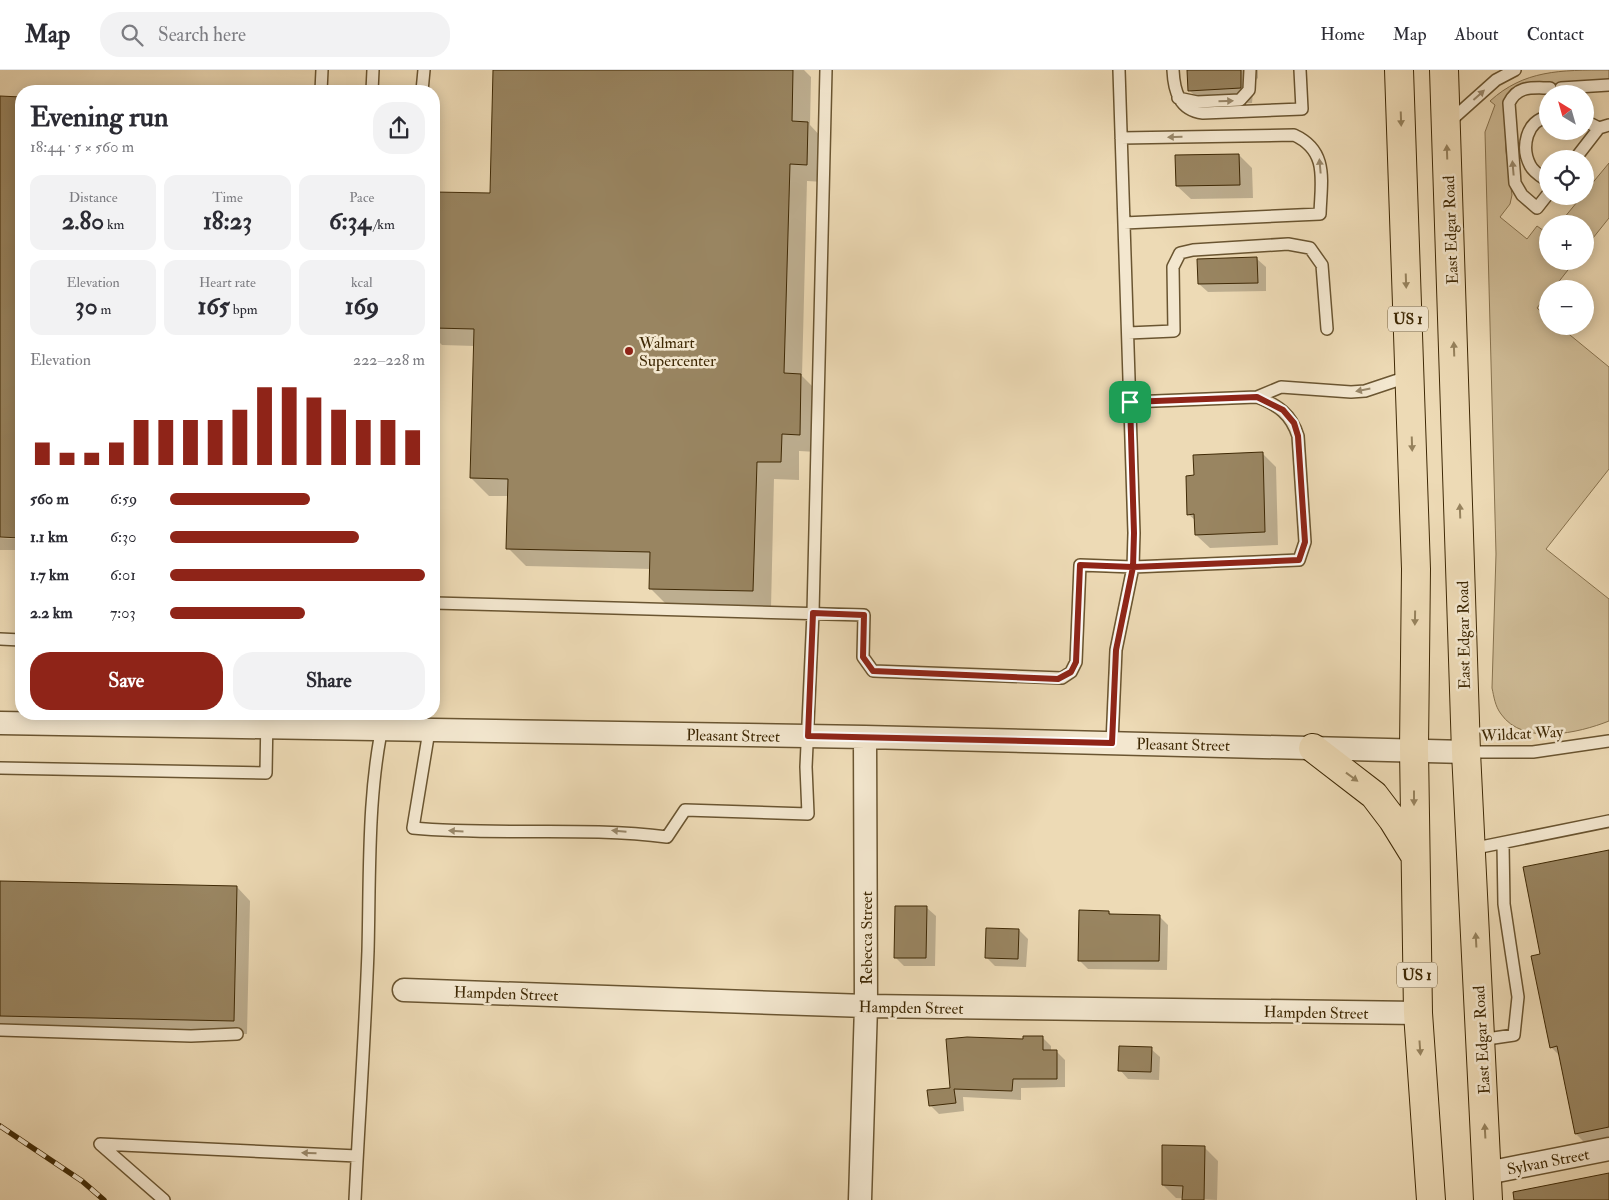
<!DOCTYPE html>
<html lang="en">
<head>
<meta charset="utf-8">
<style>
  :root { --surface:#fff; --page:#f2f2f3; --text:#2b2b33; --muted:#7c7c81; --line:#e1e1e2; --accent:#8f2418 }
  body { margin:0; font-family:"IM FELL Double Pica",serif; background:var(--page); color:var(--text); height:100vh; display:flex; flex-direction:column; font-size:19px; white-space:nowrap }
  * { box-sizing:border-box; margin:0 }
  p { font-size:16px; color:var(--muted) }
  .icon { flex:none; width:28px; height:28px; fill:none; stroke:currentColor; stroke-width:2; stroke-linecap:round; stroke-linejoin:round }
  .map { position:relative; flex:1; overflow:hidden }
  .side { position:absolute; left:15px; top:15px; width:425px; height:635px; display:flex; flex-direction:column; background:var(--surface); border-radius:20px; box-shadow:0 2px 12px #0003 }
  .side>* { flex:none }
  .needle { width:32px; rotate:323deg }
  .controls { position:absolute; left:1539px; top:15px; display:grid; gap:10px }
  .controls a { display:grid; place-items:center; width:55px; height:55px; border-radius:50%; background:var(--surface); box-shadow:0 2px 12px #0003; font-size:25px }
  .pin { position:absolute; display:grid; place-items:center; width:42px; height:42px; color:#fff; margin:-21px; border-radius:10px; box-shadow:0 2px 8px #0006 }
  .round { display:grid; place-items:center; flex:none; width:52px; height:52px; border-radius:20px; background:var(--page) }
  .headline { display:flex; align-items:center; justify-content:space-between; height:85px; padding:0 15px }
  h1 { font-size:28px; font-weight:800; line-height:38px }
  .figures { display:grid; grid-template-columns:repeat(3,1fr); gap:8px; height:85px; padding:5px 15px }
  .figures div { display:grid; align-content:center; border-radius:12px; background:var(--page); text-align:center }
  .figures b { font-size:25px; font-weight:800 }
  .figures small { font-size:14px; font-weight:400 }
  .figures p { font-size:14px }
  .chart { height:140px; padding:10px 15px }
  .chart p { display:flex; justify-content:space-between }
  .chart svg { width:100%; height:90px; margin-top:5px; stroke:var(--accent); stroke-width:6 }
  .primary-button { display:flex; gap:10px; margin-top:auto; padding:10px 15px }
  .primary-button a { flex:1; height:58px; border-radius:20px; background:var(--accent); color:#fff; font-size:20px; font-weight:800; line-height:58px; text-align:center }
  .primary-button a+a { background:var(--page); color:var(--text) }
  ul { padding:0 15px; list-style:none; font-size:16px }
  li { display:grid; grid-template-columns:80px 60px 1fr; align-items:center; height:38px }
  li i { height:12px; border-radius:6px; background:var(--accent) }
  header { display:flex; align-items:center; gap:30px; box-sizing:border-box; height:70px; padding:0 25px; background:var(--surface); border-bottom:1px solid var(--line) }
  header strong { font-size:24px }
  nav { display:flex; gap:28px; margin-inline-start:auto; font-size:18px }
  .search { width:350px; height:45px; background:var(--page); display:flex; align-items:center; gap:12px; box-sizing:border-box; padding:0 18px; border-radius:20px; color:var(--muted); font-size:19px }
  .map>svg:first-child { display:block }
  .green { fill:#cfbc97; stroke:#87724e }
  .shadow { fill:#0003 }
  .building { fill:#998561; stroke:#3f2905 }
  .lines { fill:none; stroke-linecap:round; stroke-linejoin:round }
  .service-casing { stroke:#6a5531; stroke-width:14 }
  .minor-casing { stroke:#6a5531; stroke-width:25 }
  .trunk-casing { stroke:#3f2905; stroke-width:30 }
  .service { stroke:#f3e7cf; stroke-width:11 }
  .minor { stroke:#f3e7cf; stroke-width:22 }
  .trunk { stroke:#eddab5; stroke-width:28 }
  .rail-casing { stroke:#3f2905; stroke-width:5.5 }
  .rail { stroke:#f3e7cf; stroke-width:4; stroke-dasharray:11; stroke-linecap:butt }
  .oneway { fill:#99886a }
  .oneway2 { fill:#96825d }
  .route-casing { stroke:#fff; stroke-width:10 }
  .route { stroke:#8f2418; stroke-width:6 }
  .poi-dot { fill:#8f2418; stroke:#f3e7cf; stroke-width:2 }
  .labels { text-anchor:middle; stroke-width:5; stroke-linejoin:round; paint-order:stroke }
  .shield { fill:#f3e7cf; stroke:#756242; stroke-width:1 }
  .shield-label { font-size:15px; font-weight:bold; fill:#3f2905 }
  .street-label { font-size:16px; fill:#3f2905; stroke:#f3e7cf }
  .poi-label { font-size:16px; fill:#3f2905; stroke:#f3e7cf; text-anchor:start }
</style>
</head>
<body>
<header>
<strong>Map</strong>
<div class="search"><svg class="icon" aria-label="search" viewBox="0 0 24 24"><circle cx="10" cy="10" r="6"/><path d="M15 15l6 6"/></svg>Search here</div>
<nav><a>Home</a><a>Map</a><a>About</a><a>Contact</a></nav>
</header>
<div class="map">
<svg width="1609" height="1130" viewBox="0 0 1609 1130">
  <rect width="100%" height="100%" fill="#eddab5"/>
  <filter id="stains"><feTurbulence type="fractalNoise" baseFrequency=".004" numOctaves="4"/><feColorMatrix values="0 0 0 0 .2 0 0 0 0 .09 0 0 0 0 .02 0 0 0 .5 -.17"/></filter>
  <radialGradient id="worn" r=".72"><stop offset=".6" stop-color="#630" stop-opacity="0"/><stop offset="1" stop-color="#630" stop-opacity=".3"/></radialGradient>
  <!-- green -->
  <path class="green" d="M 1609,0 L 1609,10 L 1561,14 L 1523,13 L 1511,19 L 1505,35 L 1506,81 L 1512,125 L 1510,134 L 1500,147 L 1527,169 L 1537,156 L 1547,163 L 1548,191 L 1575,191 L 1553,219 L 1548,219 L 1547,225 L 1537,238 L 1547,247 L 1548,256 L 1559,256 L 1609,297 L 1609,399 L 1546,479 L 1609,529 L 1609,651 C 1579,663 1523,676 1501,644 C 1495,636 1494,627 1492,618 L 1496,484 L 1485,62 L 1495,35 L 1490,31 C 1524,0 1560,0 1609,0 Z
    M 1609,93 L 1609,148 L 1585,178 L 1585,154 L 1559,154 L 1582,126 L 1585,126 L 1585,122 Z"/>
  <!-- shadow -->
  <path class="shadow" d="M 495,0 L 804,0 L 811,7 L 810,55 L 825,71 L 824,112 L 807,111 L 802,306 L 819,323 L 817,382 L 799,381 L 799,410 L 774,409 L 771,538 L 668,536 L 650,518 L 651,499 L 526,496 L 508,478 L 509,426 L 489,426 L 471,408 L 475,276 L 442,275 L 434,267 L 434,123 L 491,125 Z
    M 1189,0 L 1258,0 L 1258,8 L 1254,12 L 1252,33 L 1203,34 L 1189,20 Z
    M 0,27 L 21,28 L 21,466 L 0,466 Z
    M 1239,85 L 1252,98 L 1253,128 L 1191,129 L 1177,116 Z
    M 1257,189 L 1266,197 L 1266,221 L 1208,222 L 1199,214 Z
    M 1262,383 L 1276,397 L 1278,475 L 1210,478 L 1196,465 L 1196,451 L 1188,444 L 1195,407 Z
    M 0,468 L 21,469 L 21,480 L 0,480 Z
    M 1609,781 L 1609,1079 L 1594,1082 L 1576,1064 L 1561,987 L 1551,977 L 1542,885 Z
    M 0,812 L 237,817 L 250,831 L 247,964 L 0,959 Z
    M 927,838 L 936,846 L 935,896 L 904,896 L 895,887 Z
    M 1109,842 L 1112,845 L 1159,846 L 1168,855 L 1167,900 L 1088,899 L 1080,891 Z
    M 1019,860 L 1028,869 L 1026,897 L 995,896 L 986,887 Z
    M 1042,967 L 1051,976 L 1051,981 L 1056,981 L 1065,990 L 1065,1017 L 1021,1018 L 1021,1030 L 963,1027 L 964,1041 L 939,1044 L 930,1035 L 1025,970 Z
    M 1151,979 L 1160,987 L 1159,1010 L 1128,1009 L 1120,1000 Z
    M 1204,1077 L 1218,1091 L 1217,1130 L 1176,1128 L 1163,1115 Z"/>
  <!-- building -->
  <path class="building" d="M 493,0 L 793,0 L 792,51 L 808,52 L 807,95 L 790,94 L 784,303 L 801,304 L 800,365 L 782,364 L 781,392 L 757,392 L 753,521 L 649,519 L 650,482 L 506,479 L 508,409 L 470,408 L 474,259 L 434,258 L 434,122 L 490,123 Z
    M 1187,0 L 1241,0 L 1241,18 L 1188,21 Z
    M 0,26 L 21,27 L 21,468 L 0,467 Z
    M 1239,84 L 1240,115 L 1176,116 L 1175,85 Z
    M 1257,187 L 1258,213 L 1198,214 L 1197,189 Z
    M 1263,382 L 1265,462 L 1195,465 L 1194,444 L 1187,445 L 1186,406 L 1194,405 L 1193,385 Z
    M 1609,780 L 1609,1057 L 1575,1064 L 1557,976 L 1550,978 L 1531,886 L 1540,884 L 1523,797 Z
    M 0,811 L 237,816 L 234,951 L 0,946 Z
    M 895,836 L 927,836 L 926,888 L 894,888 Z
    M 1079,840 L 1109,841 L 1109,844 L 1160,845 L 1159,891 L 1078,891 Z
    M 986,858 L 1019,859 L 1018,889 L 985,888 Z
    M 1023,966 L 1043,966 L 1043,980 L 1057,980 L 1057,1009 L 1013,1009 L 1012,1021 L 954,1019 L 956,1033 L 929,1036 L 927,1020 L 950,1018 L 946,969 L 967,967 L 1023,969 Z
    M 1119,976 L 1152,977 L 1151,1002 L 1118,1001 Z
    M 1162,1075 L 1205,1076 L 1204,1130 L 1182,1130 L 1183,1116 L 1162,1115 Z
    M 1609,1103 L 1609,1130 L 1514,1130 L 1513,1122 Z"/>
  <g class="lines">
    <defs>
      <path id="service" d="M 1173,0 C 1174,21 1179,40 1203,43 L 1302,39 L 1300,0
        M 1561,18 L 1609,15
        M 321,21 L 322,0
        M 372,21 L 373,0
        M 422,21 L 424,0
        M 1178,28 L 1197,32 L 1240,30 L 1249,20 L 1250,0
        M 1548,47 C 1526,50 1521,78 1530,95 C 1533,102 1542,107 1548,111
        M 1585,51 L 1599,58
        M 1448,53 L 1496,10 L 1515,0
        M 1121,68 L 1294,65 C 1329,81 1321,111 1320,144 L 1124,153
        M 1575,89 L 1599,58 L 1609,55
        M 1548,124 L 1537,138 L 1522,125 L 1515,113 L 1509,33 C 1518,15 1532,18 1550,18
        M 1128,263 L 1174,261 L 1173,197 L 1180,183 L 1193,180 L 1288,174 L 1310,178 L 1322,195 L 1327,259
        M 1130,332 L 1257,327 L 1281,317 L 1351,322 L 1365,321 L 1410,306
        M 434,533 L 864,545 L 863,587 L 873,601 L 1062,608 L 1071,602 L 1076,592 L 1080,495 L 1133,497 L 1299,490 L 1305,472 L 1298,366 C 1291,344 1278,335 1257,327
        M 0,569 L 21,570
        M 429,661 L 413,758 C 498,766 583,756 667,767 L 685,740 L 808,744 L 806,697 L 813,543 L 826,0
        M 1112,673 L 1116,580 L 1133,497 L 1134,463 L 1119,0
        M 1466,682 L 1533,682 L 1609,671
        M 0,698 L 266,703 L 267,644
        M 1471,779 L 1609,751
        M 0,960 L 191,966 L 237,964
        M 1480,970 L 1514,965 L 1518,927 L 1504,834 L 1503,774
        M 164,1130 L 100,1074 L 357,1086
        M 355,1130 C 359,1047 365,964 368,881 C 370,805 367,718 385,644"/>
      <path id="minor" d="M 0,653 L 865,667 L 1466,682
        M 404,920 L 866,936 L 1418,943
        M 1487,1103 L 1609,1079
        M 860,1130 L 866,936 L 865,667"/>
      <path id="trunk" d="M 1399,0 L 1416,499 L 1414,679 L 1418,943 L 1431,1130
        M 1444,0 L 1466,682 L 1488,1130
        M 1313,678 L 1374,725 L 1393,750 L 1414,784"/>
    </defs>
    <!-- service casing -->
    <use href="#service" class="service-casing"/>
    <!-- minor casing -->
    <use href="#minor" class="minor-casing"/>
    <!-- trunk casing -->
    <use href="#trunk" class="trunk-casing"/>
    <!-- service -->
    <use href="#service" class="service"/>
    <!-- minor -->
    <use href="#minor" class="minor"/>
    <!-- trunk -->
    <use href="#trunk" class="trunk"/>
    <defs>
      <path id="rail" d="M 0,1056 L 82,1111 L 104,1130"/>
    </defs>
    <!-- rail casing -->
    <use href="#rail" class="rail-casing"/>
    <!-- rail -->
    <use href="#rail" class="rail"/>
  </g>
  <!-- one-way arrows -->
  <defs><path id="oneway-solid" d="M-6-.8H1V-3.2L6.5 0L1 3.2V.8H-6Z" transform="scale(1.25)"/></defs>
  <g class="oneway">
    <use href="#oneway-solid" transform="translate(1479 25) rotate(-42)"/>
    <use href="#oneway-solid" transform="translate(1226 31) rotate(-2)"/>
    <use href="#oneway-solid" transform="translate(1175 67) rotate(179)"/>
    <use href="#oneway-solid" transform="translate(1320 96) rotate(-95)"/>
    <use href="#oneway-solid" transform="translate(1513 98) rotate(-95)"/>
    <use href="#oneway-solid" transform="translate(1363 320) rotate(169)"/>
    <use href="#oneway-solid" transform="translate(456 761) rotate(-177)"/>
    <use href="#oneway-solid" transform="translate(619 761) rotate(-175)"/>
    <use href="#oneway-solid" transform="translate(309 1083) rotate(-178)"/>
  </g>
  <g class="oneway2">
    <use href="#oneway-solid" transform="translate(1401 49) rotate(88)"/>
    <use href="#oneway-solid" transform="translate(1447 82) rotate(-92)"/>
    <use href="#oneway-solid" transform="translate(1406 211) rotate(88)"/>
    <use href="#oneway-solid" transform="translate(1454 279) rotate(-92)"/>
    <use href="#oneway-solid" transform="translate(1412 374) rotate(88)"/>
    <use href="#oneway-solid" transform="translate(1460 441) rotate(-92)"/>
    <use href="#oneway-solid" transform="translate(1415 548) rotate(91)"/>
    <use href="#oneway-solid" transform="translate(1352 707) rotate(36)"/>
    <use href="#oneway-solid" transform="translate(1414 728) rotate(90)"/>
    <use href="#oneway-solid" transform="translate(1476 870) rotate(-93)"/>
    <use href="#oneway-solid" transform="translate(1420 978) rotate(86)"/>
    <use href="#oneway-solid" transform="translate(1485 1061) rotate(-93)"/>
  </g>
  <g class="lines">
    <defs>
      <path id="route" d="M 1130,332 L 1134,463 L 1133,497 L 1116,580 L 1112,673 L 808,666 L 813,543 L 864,545 L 863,587 L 873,601 L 1058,609 L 1071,602 L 1076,592 L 1080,495 L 1133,497 L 1299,490 L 1305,472 L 1298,366 L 1294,353 L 1283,340 L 1257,327 L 1130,332"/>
    </defs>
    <!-- route casing -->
    <use href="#route" class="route-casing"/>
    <!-- route -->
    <use href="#route" class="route"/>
  </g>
  <!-- markers -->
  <circle class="poi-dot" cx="629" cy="281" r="5"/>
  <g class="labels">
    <!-- shield labels -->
    <g class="shield">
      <rect x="1388" y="236.5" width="40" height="25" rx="4"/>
      <rect x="1397" y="892.5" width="40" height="25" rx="4"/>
    </g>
    <g class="shield-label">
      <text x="1408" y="254">US 1</text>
      <text x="1417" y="910">US 1</text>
    </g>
    <!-- street labels -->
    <g class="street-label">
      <text transform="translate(1450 160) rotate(-92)" y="6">East Edgar Road</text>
      <text transform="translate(1463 565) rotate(-91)" y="6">East Edgar Road</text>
      <text transform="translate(1522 663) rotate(-3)" y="6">Wildcat Way</text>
      <text transform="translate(733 665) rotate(1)" y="6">Pleasant Street</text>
      <text transform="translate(1183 674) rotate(1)" y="6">Pleasant Street</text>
      <text transform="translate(866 868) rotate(-90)" y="6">Rebecca Street</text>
      <text transform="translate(506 923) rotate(2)" y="6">Hampden Street</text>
      <text transform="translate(911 937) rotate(1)" y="6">Hampden Street</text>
      <text transform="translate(1316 942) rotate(1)" y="6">Hampden Street</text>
      <text transform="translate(1481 970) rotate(-93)" y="6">East Edgar Road</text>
      <text transform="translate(1548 1091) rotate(-11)" y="6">Sylvan Street</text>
    </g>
    <!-- poi labels -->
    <g class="poi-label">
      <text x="639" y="278">Walmart<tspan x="639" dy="18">Supercenter</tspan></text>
    </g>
  </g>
  <rect width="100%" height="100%" filter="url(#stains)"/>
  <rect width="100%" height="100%" fill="url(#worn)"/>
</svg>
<div class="controls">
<a><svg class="needle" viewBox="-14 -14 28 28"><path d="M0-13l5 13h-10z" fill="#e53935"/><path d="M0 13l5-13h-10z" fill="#7c7c81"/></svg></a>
<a><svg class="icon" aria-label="locate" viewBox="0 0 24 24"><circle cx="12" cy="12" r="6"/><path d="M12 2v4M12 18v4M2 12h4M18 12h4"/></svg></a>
<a>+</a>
<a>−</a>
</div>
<div class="pin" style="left:1130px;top:332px;background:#1e9e55"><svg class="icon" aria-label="arrive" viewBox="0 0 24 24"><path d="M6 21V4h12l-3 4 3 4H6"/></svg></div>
<section class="side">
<div class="headline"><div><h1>Evening run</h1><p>18:44 · 5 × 560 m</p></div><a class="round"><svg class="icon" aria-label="share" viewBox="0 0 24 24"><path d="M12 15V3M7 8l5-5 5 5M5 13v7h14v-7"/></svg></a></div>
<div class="figures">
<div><p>Distance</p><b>2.80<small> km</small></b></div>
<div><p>Time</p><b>18:23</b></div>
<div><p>Pace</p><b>6:34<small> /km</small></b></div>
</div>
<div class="figures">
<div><p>Elevation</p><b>30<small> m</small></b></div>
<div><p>Heart rate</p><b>165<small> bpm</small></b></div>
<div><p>kcal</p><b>169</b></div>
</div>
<div class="chart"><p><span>Elevation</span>222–228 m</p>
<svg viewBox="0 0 160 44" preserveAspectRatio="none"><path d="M5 44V33M15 44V38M25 44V38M35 44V33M45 44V22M55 44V22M65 44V22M75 44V22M85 44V17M95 44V6M105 44V6M115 44V11M125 44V17M135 44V22M145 44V22M155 44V27"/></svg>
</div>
<ul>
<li><b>560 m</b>6:59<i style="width:55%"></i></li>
<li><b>1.1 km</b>6:30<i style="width:74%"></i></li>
<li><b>1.7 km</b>6:01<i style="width:100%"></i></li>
<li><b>2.2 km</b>7:03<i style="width:53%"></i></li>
</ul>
<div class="primary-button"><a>Save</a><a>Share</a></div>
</section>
</div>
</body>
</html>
